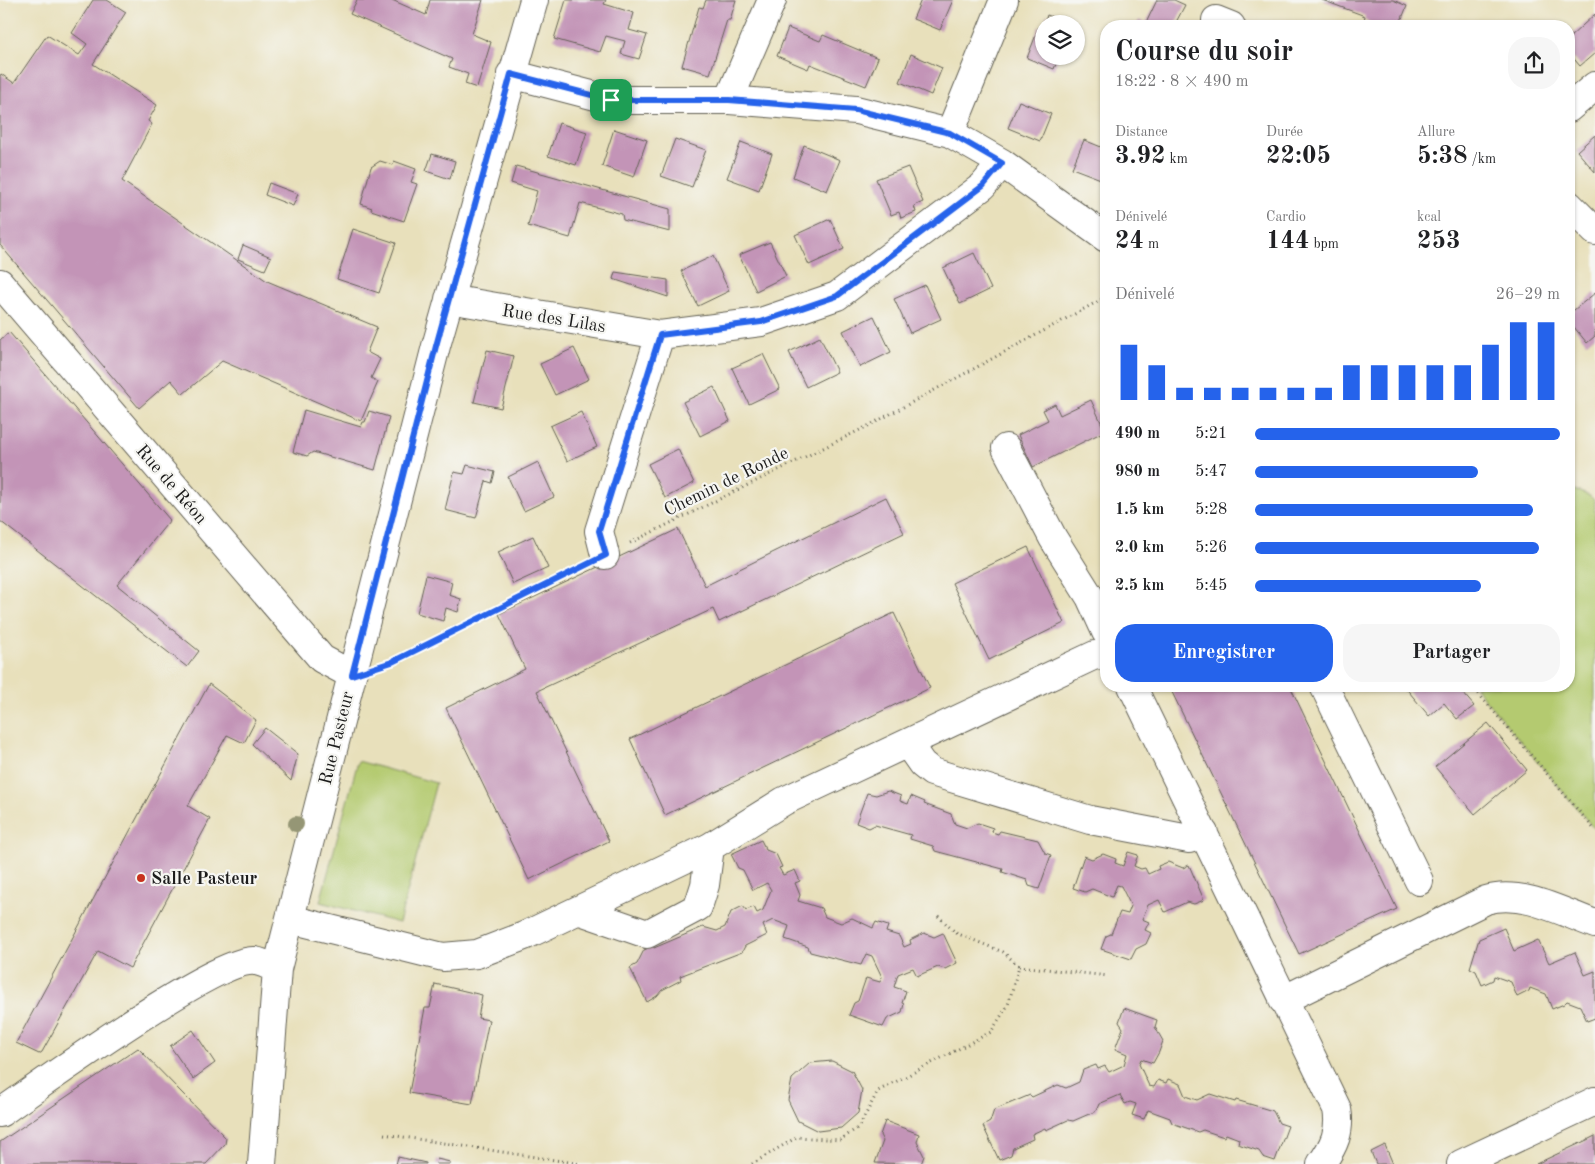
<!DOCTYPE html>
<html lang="fr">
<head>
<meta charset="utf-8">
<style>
  :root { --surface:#fff; --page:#f6f6f6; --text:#202124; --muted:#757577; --accent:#2563eb }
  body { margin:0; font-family:"Old Standard TT",serif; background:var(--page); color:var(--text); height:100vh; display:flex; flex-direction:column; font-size:19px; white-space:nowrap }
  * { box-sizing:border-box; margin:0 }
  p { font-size:16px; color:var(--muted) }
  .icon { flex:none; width:28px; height:28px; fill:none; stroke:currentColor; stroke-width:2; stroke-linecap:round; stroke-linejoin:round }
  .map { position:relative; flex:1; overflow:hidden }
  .sheet { position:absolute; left:1100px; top:20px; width:475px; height:672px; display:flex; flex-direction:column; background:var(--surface); border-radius:20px; box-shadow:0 1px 4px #0004 }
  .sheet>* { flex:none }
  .tools { position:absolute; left:1035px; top:15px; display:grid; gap:10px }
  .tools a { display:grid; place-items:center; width:50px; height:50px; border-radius:50%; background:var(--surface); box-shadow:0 1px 4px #0004; font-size:25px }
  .pin { position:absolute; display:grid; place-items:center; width:42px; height:42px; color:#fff; margin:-21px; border-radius:10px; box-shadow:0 2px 8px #0006 }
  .round { display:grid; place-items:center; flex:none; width:52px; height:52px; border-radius:20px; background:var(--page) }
  .overview { display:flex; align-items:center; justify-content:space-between; height:85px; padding:0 15px }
  h1 { font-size:28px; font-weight:700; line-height:38px }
  .metrics { display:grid; grid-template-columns:repeat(3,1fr); gap:8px; height:85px; padding:5px 15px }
  .metrics div { display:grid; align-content:center }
  .metrics b { font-size:25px; font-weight:700 }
  .metrics small { font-size:14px; font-weight:400 }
  .metrics p { font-size:14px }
  .chart { height:140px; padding:10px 15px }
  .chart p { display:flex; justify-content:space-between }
  .chart svg { width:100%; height:90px; margin-top:5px; stroke:var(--accent); stroke-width:6 }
  .button { display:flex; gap:10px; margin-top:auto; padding:10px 15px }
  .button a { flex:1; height:58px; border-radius:20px; background:var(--accent); color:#fff; font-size:20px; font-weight:700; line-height:58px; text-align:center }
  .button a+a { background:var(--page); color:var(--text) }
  ul { padding:0 15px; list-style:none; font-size:16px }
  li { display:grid; grid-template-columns:80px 60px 1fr; align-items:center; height:38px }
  li i { height:12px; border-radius:6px; background:var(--accent) }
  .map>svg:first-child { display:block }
  .green { fill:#b4ca6f; stroke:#687346 }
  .building { fill:#c394b7 }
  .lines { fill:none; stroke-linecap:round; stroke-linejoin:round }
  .minor-casing { stroke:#636154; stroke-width:30 }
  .path { stroke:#636154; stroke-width:3; stroke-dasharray:1 4; stroke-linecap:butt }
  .minor { stroke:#fff; stroke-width:28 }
  .tree { fill:#959674 }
  .route-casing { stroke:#fff; stroke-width:10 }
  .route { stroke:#2563eb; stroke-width:6 }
  .poi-dot { fill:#c8321e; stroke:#f6f6f2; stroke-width:2 }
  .labels { text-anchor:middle; stroke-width:4.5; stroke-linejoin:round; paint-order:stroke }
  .street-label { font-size:18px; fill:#1c1c1c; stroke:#f6f6f2 }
  .poi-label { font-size:18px; font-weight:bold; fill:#1c1c1c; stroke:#f6f6f2; text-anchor:start }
</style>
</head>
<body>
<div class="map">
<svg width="1595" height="1164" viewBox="0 0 1595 1164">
  <rect width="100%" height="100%" fill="#f6f6f2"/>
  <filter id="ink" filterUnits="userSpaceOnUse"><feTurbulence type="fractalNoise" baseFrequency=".02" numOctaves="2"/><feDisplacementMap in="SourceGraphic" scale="10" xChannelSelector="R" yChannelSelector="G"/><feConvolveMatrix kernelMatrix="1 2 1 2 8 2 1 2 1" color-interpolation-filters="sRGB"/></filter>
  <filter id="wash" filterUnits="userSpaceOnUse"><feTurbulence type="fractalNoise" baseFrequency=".0096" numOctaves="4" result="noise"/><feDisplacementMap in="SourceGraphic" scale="20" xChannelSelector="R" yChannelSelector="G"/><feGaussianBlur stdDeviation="1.12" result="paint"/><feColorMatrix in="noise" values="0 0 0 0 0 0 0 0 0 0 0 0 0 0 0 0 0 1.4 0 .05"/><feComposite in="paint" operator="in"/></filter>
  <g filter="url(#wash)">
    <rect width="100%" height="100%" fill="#e8e0bb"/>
    <!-- green -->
    <path class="green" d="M 1569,488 L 1590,496 L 1595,501 L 1595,830 L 1474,686 L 1569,686 Z
      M 358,761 L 436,783 L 399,923 L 320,902 Z"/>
    <g id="blocks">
      <!-- building -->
      <path class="building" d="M 93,0 L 107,0 L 126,12 L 93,64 L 157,105 L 148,121 L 152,124 L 122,181 L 267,281 L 377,327 L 367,352 L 380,359 L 371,378 L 378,382 L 361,421 L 222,361 L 183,394 L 171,380 L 139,408 L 0,245 L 0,76 L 1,74 L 14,83 L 47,35 L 79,55 L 87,44 L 72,33 Z
        M 357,0 L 392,0 L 426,15 L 430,0 L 483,0 L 472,34 L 491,42 L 477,88 L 465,84 L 468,74 L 449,67 L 452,59 L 350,14 Z
        M 566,0 L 606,0 L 604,4 L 634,13 L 629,30 L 647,35 L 639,59 L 621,54 L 625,41 L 606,36 L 600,52 L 554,39 Z
        M 706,0 L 736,0 L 730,20 L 727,20 L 710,74 L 682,66 L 699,7 L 703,8 Z
        M 921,0 L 953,0 L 940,30 L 913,19 Z
        M 1157,0 L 1174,0 L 1185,5 L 1174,26 L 1136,26 L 1139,20 L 1146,23 Z
        M 1322,0 L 1393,0 L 1407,6 L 1399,26 L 1380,26 L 1364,20 L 1365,16 Z
        M 1595,14 L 1595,53 L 1580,66 L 1569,53 L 1569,38 Z
        M 1047,15 L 1070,24 L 1044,24 Z
        M 1044,24 L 1044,56 L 1059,56 L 1054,69 L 1027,58 L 1039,27 L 1042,28 Z
        M 788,28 L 820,41 L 823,35 L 878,58 L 866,86 L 810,64 L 808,69 L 777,56 Z
        M 911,54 L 942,68 L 931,95 L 900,82 Z
        M 1019,101 L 1051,114 L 1040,141 L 1008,128 Z
        M 559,123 L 587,132 L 576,165 L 548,156 Z
        M 614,129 L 647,140 L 634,177 L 602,166 Z
        M 1595,135 L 1595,172 L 1577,151 Z
        M 675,139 L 706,150 L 692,187 L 661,176 Z
        M 1084,140 L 1106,149 L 1106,181 L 1072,168 Z
        M 741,142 L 772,154 L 759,190 L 727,178 Z
        M 804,145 L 840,160 L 827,191 L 793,177 Z
        M 432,154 L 455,161 L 450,179 L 426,171 Z
        M 380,161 L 393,165 L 394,161 L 416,169 L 411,182 L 417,184 L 404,221 L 371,210 L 372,208 L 361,204 L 371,167 Z
        M 516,166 L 670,209 L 670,232 L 623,220 L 622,214 L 580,203 L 570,238 L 528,226 L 537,191 L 511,183 Z
        M 908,167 L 923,202 L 914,206 L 916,212 L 901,218 L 899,212 L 891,215 L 876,179 Z
        M 269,183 L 298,194 L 293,206 L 265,195 Z
        M 830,219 L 844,249 L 809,265 L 795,235 Z
        M 353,229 L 396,243 L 379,293 L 337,279 Z
        M 770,242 L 786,276 L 756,291 L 739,255 Z
        M 243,245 L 271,257 L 265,270 L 238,259 Z
        M 974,253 L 991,289 L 960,304 L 943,268 Z
        M 713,256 L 729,291 L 698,306 L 681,271 Z
        M 615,272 L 668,280 L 668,297 L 613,279 Z
        M 925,285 L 941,319 L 910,333 L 894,299 Z
        M 1595,293 L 1595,336 L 1587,343 L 1569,321 L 1569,314 Z
        M 874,316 L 891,352 L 860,367 L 843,331 Z
        M 9,332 L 170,520 L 117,585 L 199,651 L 187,667 L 0,521 L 0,340 Z
        M 820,337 L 837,372 L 806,387 L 789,352 Z
        M 574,348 L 589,379 L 555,395 L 540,364 Z
        M 487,350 L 514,356 L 501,408 L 474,402 Z
        M 763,354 L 780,389 L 749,404 L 732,368 Z
        M 714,387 L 730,421 L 700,436 L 683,402 Z
        M 1091,400 L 1105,431 L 1033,467 L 1018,435 L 1048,420 L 1043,410 L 1055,404 L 1060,415 Z
        M 304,410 L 361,427 L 363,422 L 365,422 L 369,411 L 389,417 L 375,470 L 313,452 L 307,456 L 293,452 Z
        M 581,412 L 597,447 L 567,461 L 550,426 Z
        M 678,449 L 694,483 L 665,498 L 648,464 Z
        M 538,462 L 554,497 L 524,511 L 508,477 Z
        M 467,465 L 495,472 L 492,483 L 486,481 L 476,518 L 445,510 L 454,472 L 464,474 Z
        M 886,497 L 904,533 L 719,622 L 713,609 L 537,691 L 609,841 L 529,880 L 446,708 L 525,669 L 499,614 L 678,529 L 705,586 Z
        M 533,536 L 548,568 L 513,584 L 498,552 Z
        M 1028,547 L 1064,623 L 989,660 L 952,583 Z
        M 426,575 L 452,582 L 449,595 L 461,599 L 458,612 L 446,608 L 443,621 L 417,613 Z
        M 894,613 L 930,688 L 665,815 L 630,739 Z
        M 209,684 L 256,720 L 244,743 L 227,735 L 188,806 L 210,819 L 130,968 L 98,951 L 42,1052 L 39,1054 L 16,1043 Z
        M 1169,686 L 1290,686 L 1397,909 L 1299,954 Z
        M 1404,686 L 1457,686 L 1474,706 L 1457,719 L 1444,703 L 1429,716 Z
        M 1488,723 L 1527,770 L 1475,814 L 1435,767 Z
        M 265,728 L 298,754 L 291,781 L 252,744 Z
        M 888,791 L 901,796 L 900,801 L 908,804 L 911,796 L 925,802 L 924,804 L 951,814 L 955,824 L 967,828 L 978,823 L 993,828 L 992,832 L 998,834 L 1000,831 L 1038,840 L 1045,853 L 1051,855 L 1039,889 L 1029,886 L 1027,880 L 1002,872 L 1003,869 L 935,851 L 933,846 L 910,839 L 911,835 L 875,825 L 869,828 L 856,823 L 867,793 L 876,795 Z
        M 761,840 L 766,850 L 776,854 L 782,867 L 779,868 L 783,875 L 795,870 L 800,881 L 795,883 L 800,895 L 798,901 L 821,908 L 825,917 L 841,923 L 852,918 L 873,928 L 876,922 L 888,926 L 886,932 L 899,936 L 904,947 L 911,944 L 910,940 L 924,933 L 934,937 L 943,933 L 957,963 L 945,969 L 938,967 L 917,976 L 913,968 L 898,974 L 894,987 L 906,991 L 902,1003 L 904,1004 L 902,1012 L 887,1019 L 883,1027 L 849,1015 L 854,1003 L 858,1001 L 866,978 L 880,982 L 882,977 L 872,956 L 866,954 L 861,965 L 810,952 L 808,947 L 785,939 L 789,926 L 773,920 L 763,925 L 767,935 L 745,946 L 742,952 L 680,976 L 681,980 L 662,990 L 657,996 L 647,1002 L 630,968 L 637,964 L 644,950 L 653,946 L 654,948 L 703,927 L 717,931 L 725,927 L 731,912 L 743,906 L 746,910 L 754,907 L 757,913 L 763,910 L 771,890 L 767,883 L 753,890 L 743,870 L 738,868 L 731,854 Z
        M 1128,852 L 1138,855 L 1134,866 L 1141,869 L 1145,868 L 1148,874 L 1159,869 L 1158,866 L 1168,862 L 1183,868 L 1189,865 L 1204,900 L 1194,904 L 1187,902 L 1165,912 L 1159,900 L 1148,905 L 1142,919 L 1149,922 L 1145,930 L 1151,933 L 1146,944 L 1136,949 L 1131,959 L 1101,949 L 1106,936 L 1111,934 L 1120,912 L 1128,914 L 1131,906 L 1121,886 L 1117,885 L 1112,897 L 1092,889 L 1085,892 L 1073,888 L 1084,856 L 1092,859 L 1103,854 L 1116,859 L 1115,863 L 1123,866 Z
        M 1504,928 L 1514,951 L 1538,940 L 1549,963 L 1575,952 L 1585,975 L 1595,971 L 1595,1018 L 1587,1021 L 1580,1006 L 1567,1001 L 1564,1004 L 1552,1009 L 1546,994 L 1530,988 L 1529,991 L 1517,997 L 1511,982 L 1494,976 L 1493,980 L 1482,985 L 1476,971 L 1470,968 L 1479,939 Z
        M 435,984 L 482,995 L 478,1018 L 489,1020 L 472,1104 L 409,1093 L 425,1008 L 430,1008 Z
        M 1124,1008 L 1157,1020 L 1155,1027 L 1163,1041 L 1159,1052 L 1153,1063 L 1141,1059 L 1139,1064 L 1149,1086 L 1154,1087 L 1158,1080 L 1166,1083 L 1168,1079 L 1180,1084 L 1185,1096 L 1197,1100 L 1210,1094 L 1235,1102 L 1236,1100 L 1273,1111 L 1279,1123 L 1288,1126 L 1275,1161 L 1263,1157 L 1259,1151 L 1238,1144 L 1239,1139 L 1226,1134 L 1224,1137 L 1203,1130 L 1198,1132 L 1172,1123 L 1170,1118 L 1148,1110 L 1144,1119 L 1132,1115 L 1136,1104 L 1130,1102 L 1125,1104 L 1120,1095 L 1099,1104 L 1096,1111 L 1073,1121 L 1068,1120 L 1046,1130 L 1045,1128 L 1032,1134 L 1033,1139 L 1013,1148 L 1011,1155 L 999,1160 L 983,1126 L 990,1122 L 994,1110 L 1030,1095 L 1032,1097 L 1058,1085 L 1066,1088 L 1079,1082 L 1083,1070 L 1096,1065 L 1098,1069 L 1105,1066 L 1109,1072 L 1124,1065 L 1127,1054 L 1115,1049 L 1123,1028 L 1119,1022 Z
        M 193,1030 L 215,1063 L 193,1079 L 170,1046 Z
        M 138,1048 L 226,1138 L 225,1144 L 206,1164 L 0,1164 L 0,1142 Z
        M 832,1061 L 852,1071 L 862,1090 L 858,1113 L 841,1128 L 818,1131 L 798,1121 L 788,1100 L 792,1079 L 810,1063 Z
        M 885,1121 L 919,1134 L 917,1142 L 924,1156 L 921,1164 L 875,1163 L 883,1141 L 880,1135 Z
        M 1595,1136 L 1595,1164 L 1536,1164 L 1587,1140 Z
        M 1385,1145 L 1393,1164 L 1376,1164 L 1371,1152 Z
        M 398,1157 L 426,1163 L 426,1164 L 396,1164 Z
        M 437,1159 L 450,1162 L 450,1164 L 436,1164 Z"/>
    </g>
  </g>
  <g filter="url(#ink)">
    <use href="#blocks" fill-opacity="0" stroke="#636154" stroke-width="1"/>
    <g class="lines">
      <defs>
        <path id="minor" d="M 1216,20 L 1231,26
          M 511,74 L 611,100 L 729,100 L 856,110 L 950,133 L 1002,163 L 1106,238
          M 729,100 L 772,0
          M 1569,108 L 1595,86
          M 950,133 L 1004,0
          M 1569,205 L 1595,231
          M 0,283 L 322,659 L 352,675
          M 449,299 L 660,335 L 761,322 L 837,296 L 983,186 L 1002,163
          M 1006,448 L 1053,538 L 1090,597 L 1106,632
          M 605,555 L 599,531 L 660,335
          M 1132,686 L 1337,1109 C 1341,1131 1334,1146 1321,1164
          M 1324,686 L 1419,881
          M 908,744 L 922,764 L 932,772 L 1090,820 L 1189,839 L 1204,833
          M 578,910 L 647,934 L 698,907 L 705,885 L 710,847
          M 290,919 L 443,957 L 477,954 L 524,936 L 710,847 L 784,801 L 1095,655 L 1106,656
          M 1283,1000 L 1486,900 C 1521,889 1562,912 1595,924
          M 0,1113 C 41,1085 216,957 255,961 C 262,962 270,966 277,969
          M 262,1164 L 277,969 L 436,346 L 534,0
          M 1461,1164 L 1595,1101"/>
      </defs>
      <!-- minor casing -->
      <use href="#minor" class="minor-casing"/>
      <!-- path -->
      <path class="path" d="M 630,543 L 870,425 L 1106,297
        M 383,665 L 581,567
        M 1472,686 L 1595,830
        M 1019,966 L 1108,976
        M 384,1134 L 581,1164
        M 752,1164 L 797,1137 L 840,1140 L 859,1127 L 878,1091 L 991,1032 L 1008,1005 L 1019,966 L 1003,952 L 956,933 L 937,915"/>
      <!-- minor -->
      <use href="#minor" class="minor"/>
    </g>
    <!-- trees -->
    <circle class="tree" cx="296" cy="824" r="8"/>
  </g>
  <g class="lines" filter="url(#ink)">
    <defs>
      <path id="route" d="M 511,74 L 611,100 L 729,100 L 856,110 L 950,133 L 1002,163 L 983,186 L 837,296 L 761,322 L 660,335 L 599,531 L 606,555 L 392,662 L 352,675 L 436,346 Z"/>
    </defs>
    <!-- route casing -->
    <use href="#route" class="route-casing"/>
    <!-- route -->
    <use href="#route" class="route"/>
  </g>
  <!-- markers -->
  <circle class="poi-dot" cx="141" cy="878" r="5"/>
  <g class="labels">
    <!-- street labels -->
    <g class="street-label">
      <text transform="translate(554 318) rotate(9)" y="6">Rue des Lilas</text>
      <text transform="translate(726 481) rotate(-26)" y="6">Chemin de Ronde</text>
      <text transform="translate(172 484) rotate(49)" y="6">Rue de Réon</text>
      <text transform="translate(336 738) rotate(-76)" y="6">Rue Pasteur</text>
    </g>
    <!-- poi labels -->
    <g class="poi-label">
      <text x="151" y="884">Salle Pasteur</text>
    </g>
  </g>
</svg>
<div class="tools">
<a><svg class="icon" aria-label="layers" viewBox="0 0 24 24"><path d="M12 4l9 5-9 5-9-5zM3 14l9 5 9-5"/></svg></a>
</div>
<div class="pin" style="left:611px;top:100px;background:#1e9e55"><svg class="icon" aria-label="arrive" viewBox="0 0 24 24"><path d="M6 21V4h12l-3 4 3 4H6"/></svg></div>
<section class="sheet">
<div class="overview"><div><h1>Course du soir</h1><p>18:22 · 8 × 490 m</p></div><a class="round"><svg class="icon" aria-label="share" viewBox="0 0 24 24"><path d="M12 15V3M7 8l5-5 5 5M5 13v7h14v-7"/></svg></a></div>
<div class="metrics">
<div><p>Distance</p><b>3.92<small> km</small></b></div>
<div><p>Durée</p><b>22:05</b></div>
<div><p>Allure</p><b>5:38<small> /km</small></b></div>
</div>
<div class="metrics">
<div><p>Dénivelé</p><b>24<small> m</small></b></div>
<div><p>Cardio</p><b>144<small> bpm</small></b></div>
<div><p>kcal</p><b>253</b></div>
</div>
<div class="chart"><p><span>Dénivelé</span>26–29 m</p>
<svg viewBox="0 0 160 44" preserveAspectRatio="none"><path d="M5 44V17M15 44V27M25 44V38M35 44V38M45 44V38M55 44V38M65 44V38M75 44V38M85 44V27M95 44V27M105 44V27M115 44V27M125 44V27M135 44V17M145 44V6M155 44V6"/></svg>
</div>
<ul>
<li><b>490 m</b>5:21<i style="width:100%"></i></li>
<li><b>980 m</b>5:47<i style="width:73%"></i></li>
<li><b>1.5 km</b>5:28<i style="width:91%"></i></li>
<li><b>2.0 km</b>5:26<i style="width:93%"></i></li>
<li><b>2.5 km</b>5:45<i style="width:74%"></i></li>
</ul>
<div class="button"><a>Enregistrer</a><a>Partager</a></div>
</section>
</div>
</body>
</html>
